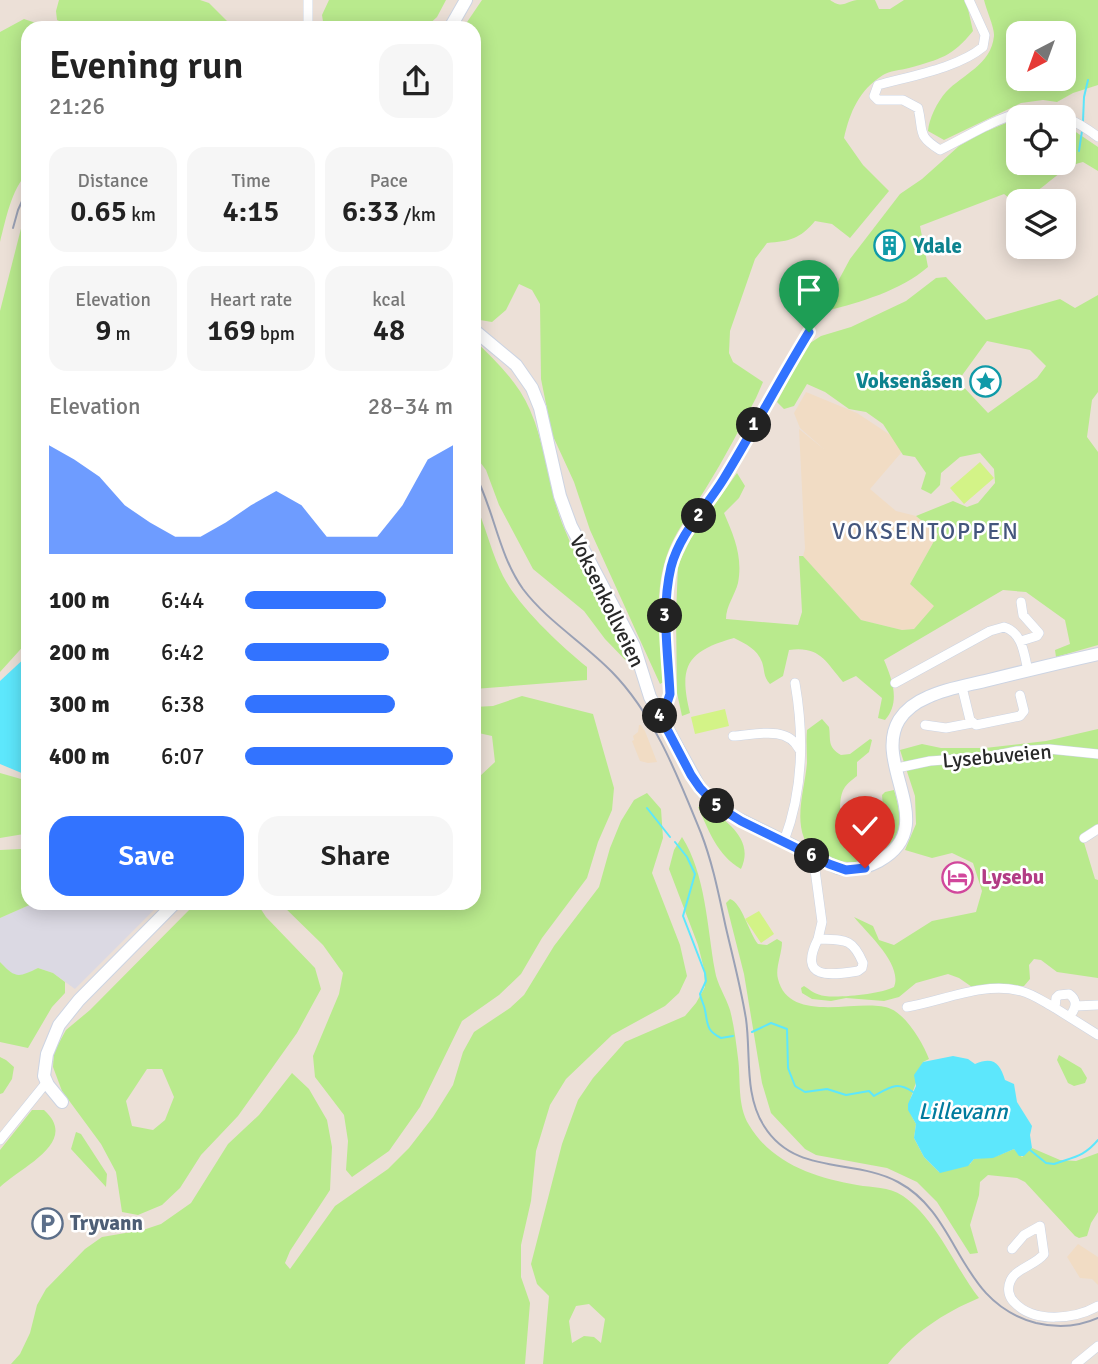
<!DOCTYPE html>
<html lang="en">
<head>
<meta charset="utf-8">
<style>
  :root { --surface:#fff; --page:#f6f6f6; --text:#222; --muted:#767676; --accent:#3273ff }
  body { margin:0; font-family:Signika,sans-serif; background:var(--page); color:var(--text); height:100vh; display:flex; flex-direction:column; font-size:26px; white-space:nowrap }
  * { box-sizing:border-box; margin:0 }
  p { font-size:23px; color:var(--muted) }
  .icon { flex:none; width:38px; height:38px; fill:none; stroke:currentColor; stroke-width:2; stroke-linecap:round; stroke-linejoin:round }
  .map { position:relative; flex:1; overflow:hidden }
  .drawer { position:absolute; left:21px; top:21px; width:460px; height:889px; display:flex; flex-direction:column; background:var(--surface); border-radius:21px; box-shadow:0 4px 18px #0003 }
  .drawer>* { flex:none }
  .needle { width:46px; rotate:221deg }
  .fabs { position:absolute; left:1006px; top:21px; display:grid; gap:14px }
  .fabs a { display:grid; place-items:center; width:70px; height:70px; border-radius:14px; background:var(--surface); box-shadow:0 4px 18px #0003; font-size:35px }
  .pin { position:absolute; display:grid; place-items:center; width:60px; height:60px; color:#fff; margin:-72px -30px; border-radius:50% 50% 50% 0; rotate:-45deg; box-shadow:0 0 7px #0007 }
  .pin .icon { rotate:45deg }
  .km { position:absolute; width:35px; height:35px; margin:-18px; border-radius:50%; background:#222; color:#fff; font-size:19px; line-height:35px; text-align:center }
  .round { display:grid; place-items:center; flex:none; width:74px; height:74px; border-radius:21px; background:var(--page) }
  .headline { display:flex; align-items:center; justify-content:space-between; height:119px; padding:0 28px }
  h1 { font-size:38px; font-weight:600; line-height:52px }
  .metrics { display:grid; grid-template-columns:repeat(3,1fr); gap:10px; height:119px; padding:7px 28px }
  .metrics div { display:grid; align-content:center; border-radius:18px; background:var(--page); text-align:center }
  .metrics b { font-size:30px; font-weight:600 }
  .metrics small { font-size:19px; font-weight:400 }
  .metrics p { font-size:19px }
  .chart { height:196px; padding:14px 28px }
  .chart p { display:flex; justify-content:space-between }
  .chart svg { width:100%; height:126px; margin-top:7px; fill:var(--accent); opacity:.7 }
  .button { display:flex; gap:14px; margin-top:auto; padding:14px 28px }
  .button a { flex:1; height:80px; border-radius:21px; background:var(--accent); color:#fff; font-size:28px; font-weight:600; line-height:80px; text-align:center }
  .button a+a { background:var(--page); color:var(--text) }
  ul { padding:0 28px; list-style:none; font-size:23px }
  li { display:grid; grid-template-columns:112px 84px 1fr; align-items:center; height:52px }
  li i { height:18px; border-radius:9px; background:var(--accent) }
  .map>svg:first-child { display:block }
  .industrial { fill:#dbd9e3 }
  .education { fill:#f1dcc4 }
  .green { fill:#b9ea8d; fill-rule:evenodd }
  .pitch { fill:#d3f387 }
  .water { fill:#5de7fc }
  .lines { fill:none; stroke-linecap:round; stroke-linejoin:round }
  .stream { stroke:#5de7fc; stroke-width:2 }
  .street-casing { stroke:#ccd4e3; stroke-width:10 }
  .secondary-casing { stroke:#ccd4e3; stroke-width:14 }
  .street { stroke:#fff; stroke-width:9 }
  .secondary { stroke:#fff; stroke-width:12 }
  .rail { stroke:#9aa1b5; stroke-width:2 }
  .route-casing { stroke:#fff; stroke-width:14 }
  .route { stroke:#3273ff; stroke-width:9 }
  .labels { text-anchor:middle; stroke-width:5; stroke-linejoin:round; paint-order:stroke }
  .culture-label { font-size:21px; font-weight:bold; fill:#0d838f; stroke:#fff; text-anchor:start }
  .street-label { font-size:21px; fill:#282828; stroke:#fff }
  .hotel-label { font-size:21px; font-weight:bold; fill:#b23c85; stroke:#fff; text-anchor:start }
  .service-label { font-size:21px; font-weight:bold; fill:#4e5e75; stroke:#fff; text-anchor:start }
  .neighbourhood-label { font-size:23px; letter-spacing:2px; fill:#44567d; stroke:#fff }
  .water-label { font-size:23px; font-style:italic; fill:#017b9d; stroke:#fff }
</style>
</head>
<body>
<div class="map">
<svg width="1098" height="1364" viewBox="0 0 1098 1364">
  <rect width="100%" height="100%" fill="#ece0d7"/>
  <!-- industrial -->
  <path class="industrial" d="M 34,903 L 155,903 L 158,906 L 75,989 L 53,973 L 38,968 L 22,976 L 11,974 L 0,962 L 0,918 Z"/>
  <!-- education -->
  <path class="education" d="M 806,392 L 857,413 L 907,446 L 870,489 L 896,511 L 916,516 L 938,534 L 910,584 L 935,606 L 914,629 L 902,630 L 861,620 L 803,556 L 805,549 L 799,429 L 825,450 L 800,428 L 794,413 Z
    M 639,725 L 641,725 L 645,731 L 657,762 L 648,763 L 640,761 L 632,741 L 634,740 L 633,736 L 638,732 Z
    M 1078,1244 L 1098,1257 L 1098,1285 L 1092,1279 L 1080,1278 L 1067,1257 Z"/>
  <!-- green -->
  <path class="green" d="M 59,0 L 200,0 L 209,3 L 234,28 L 74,28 L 57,20 L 56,11 Z
    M 329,0 L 446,0 L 437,17 L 425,28 L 324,28 L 322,15 Z
    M 482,0 L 830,0 C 843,9 844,2 857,0 C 863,0 870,0 875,0 L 879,9 L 890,9 L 904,0 L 966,0 L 973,31 C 952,57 940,59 909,68 C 901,70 889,71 883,75 C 859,90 850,112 844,138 L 863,165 L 889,191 L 850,238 L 832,224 L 815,221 C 800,239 790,241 767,243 L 755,259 L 730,331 L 729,353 L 733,362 L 763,382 L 756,398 C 740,428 724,459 706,488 C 692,511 674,532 666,558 C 653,597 661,642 665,681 L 660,684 L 590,530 L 574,482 L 552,434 L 541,379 L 540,304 L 532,290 L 519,284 L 506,310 L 492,322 L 474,319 L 474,28 L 463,28 Z
    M 984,0 L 1098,0 L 1098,85 L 1073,93 L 1057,102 L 1043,100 L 1021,103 L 944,140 L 928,131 C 929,119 937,102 946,92 C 963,74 991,65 994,36 C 995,29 986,9 984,0 ZM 1018,33 L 1064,33 L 1064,79 L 1018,79 Z
    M 24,19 L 51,28 L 28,28 L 28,172 C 11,190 6,219 0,242 L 0,32 Z
    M 1018,118 L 1018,163 L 1064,163 L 1064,124 L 1098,147 L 1098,171 L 1083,162 C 1056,168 1041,197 1013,201 L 1004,194 L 920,226 L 928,267 C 900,291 861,302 826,311 L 829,298 L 850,259 L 900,194 L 922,179 L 959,146 L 982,133 Z
    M 28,201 L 28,641 L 0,672 L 0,311 Z
    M 946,277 L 986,320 L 1060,299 L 1075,308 L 1098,295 L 1098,392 L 1092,400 L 1087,437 L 1098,452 L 1098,645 L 1056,657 L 1055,650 L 1070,644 L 1065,620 L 1026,592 L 1003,590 L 884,660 C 892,679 901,702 885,720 L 878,718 L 882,698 L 856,676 L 843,682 C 825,661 820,646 789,650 L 783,676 L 770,684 C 763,676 765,671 762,662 C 757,649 746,644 734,638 C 688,651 678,665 690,713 L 682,716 L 677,693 L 676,614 L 678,565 L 691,538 L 737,473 L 745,486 L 739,498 L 724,513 C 734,536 743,557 738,583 C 735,595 726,606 726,619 L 798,625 L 802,612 L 799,556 L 803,556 L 861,620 L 902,630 L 914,629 L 934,606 L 910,584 L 938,534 L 916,516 L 953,501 L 967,507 L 978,503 L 995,483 L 994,469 L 980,453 L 960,457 L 941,473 L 940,485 L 931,494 L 921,489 L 926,473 L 915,457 L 903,455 L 883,424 L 866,412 L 849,409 L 825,392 L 807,384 L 794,406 L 784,409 L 777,402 L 807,345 L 821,336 L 851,327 L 906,301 L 936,278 ZM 987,341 L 1030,350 L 1046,366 L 1037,378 L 988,413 L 958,381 Z
    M 474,340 C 496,361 518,382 530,410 C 546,446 548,487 562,523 C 582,574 613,621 641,668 L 634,669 L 605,639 L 584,611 L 533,569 L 499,505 L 486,470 L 474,454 Z
    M 474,500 C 485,524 491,552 503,576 C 519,607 560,645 587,667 L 587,680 L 474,689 Z
    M 522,696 L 593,714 L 614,788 L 612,810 L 598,842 L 587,878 L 542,938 L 521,974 L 499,995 L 462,1021 L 420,1107 L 389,1151 L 352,1177 L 346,1170 L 348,1141 L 344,1115 L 315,1077 L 313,1056 L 339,994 L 343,973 L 323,945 L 280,903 L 474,903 L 474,775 L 479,777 L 495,762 L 492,736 L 474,732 L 474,707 L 493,706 Z
    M 822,719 L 829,727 C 831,740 827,747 841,755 L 850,754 L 870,739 L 872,740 L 869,752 L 857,762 L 857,776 C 844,786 841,789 840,808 C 848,825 870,832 884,817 L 882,795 L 885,792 L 894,790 C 898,802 901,816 899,828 C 892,864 845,870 819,853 C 813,849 807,845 804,838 C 795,815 805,787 807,763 C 807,752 806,741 807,730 Z
    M 1098,729 L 1098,825 L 1082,836 L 1095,879 L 1098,880 L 1098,978 L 1057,972 L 1041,960 L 1034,959 L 1029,965 L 1030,979 L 1024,986 L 972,987 L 959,978 L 948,974 L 916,983 L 899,997 L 884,1001 L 846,998 L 831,1001 L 812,999 L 802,993 L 801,988 L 804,986 C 810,990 816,995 825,996 C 840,998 881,994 894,987 C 903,965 868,934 854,917 L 873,926 L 879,940 L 894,945 L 932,921 L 976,912 L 982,891 L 973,863 L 952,853 L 932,858 L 905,850 L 916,824 L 915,796 L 900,750 L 922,744 L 941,748 L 985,748 L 1046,741 Z
    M 0,773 L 28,781 L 28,826 L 24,834 L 0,838 Z
    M 647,793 L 661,809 L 663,838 L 652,873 L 680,945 L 687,976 L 679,993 L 665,1006 L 612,1035 L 566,1079 L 550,1105 L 536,1151 L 531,1201 L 521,1245 L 521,1277 L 530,1303 L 525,1364 L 11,1364 L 20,1354 L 30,1333 L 37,1305 L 46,1289 L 85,1249 L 102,1237 L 143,1230 L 161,1224 L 191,1203 L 228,1144 L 259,1115 L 292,1073 L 309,1089 L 327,1120 L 332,1147 L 330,1190 L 290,1251 L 285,1263 L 290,1269 L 335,1206 L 388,1169 L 409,1148 L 433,1117 L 453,1085 L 463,1052 L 474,1032 L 510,1008 L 524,995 L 554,946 L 599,887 L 610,848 L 621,821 L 634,800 Z
    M 705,805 C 726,821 755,839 741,869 C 717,855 709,831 698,807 Z
    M 682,837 C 706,875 707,927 715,971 C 717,984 726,997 730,1010 C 734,1025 736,1042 738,1058 C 741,1080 737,1105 749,1125 C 772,1164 816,1178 857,1185 C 873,1188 888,1186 903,1196 C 937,1220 954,1266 979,1298 C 943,1313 912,1334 888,1364 L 543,1364 L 549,1296 L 537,1284 L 531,1264 L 562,1144 L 578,1100 L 593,1078 L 625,1042 L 685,1016 L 696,1003 L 705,987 L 704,969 L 698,945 L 669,869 L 674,850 ZM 589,1304 L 605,1319 L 601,1343 L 594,1337 L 584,1336 L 572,1343 L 569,1321 L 576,1306 Z
    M 20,849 L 28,849 L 28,903 L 34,903 L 0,918 L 0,850 Z
    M 730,899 C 742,903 748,931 758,944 L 767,945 L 777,939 L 782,942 C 782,954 775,968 778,979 C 790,1027 864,996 891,1009 C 907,1016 923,1043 929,1059 L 923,1062 L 910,1100 L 911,1115 L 916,1124 L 914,1138 L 916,1142 L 924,1157 L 939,1172 L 970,1164 L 974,1159 L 997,1156 L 1014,1149 L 1022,1157 L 1032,1148 L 1060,1160 L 1076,1161 L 1098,1153 L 1098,1212 L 1091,1223 L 1087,1236 L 1079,1238 L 1075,1236 L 1025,1182 L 1017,1178 L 988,1175 L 980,1182 L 979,1195 L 970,1225 L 978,1253 L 970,1254 L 937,1202 L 917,1182 L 887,1168 L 816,1155 L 805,1149 L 771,1113 L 762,1083 L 744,974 L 726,903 Z
    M 196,903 L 257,903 L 266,917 L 315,968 L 321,989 L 297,1033 L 238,1116 L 201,1155 L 180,1188 L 162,1205 L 138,1215 L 122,1212 L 116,1172 L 101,1144 L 62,1091 L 53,1067 L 54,1052 L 66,1030 L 90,1010 ZM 147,1069 L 162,1069 L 174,1097 L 165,1120 L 153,1130 L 132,1126 L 126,1101 Z
    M 0,962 C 15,978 18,978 38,968 L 53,973 L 65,982 L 65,993 L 52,1007 L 28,1048 L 0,1042 Z
    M 1059,1055 L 1081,1068 L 1087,1078 L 1085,1083 L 1074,1086 L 1068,1083 L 1057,1060 Z
    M 0,1057 L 6,1060 L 14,1067 L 12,1079 L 3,1093 L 0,1094 Z
    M 32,1110 L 44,1110 C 80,1142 22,1166 0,1187 L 0,1150 Z
    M 76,1132 L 81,1134 L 107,1174 L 106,1187 L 71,1149 Z"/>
  <!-- pitch -->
  <path class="pitch" d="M 980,462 L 994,478 L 964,504 L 950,488 Z
    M 725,709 L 729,726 L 695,734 L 691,717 Z
    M 759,911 L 774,934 L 761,943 L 745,919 Z"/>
  <!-- water -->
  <path class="water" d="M 28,655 L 28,715 L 22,716 L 28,723 L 28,774 L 24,774 L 0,764 L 0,681 Z
    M 953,1056 L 968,1059 L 975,1064 C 994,1056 1000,1064 1005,1080 L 1014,1084 L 1017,1102 L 1032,1126 L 1030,1135 L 1032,1148 L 1024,1156 L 1019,1156 L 1014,1149 L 993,1158 L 974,1159 L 968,1166 L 940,1173 L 924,1157 L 914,1138 L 916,1124 L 908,1110 L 908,1104 L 916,1086 L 914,1075 L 923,1062 Z"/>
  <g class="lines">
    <!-- stream -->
    <path class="stream" d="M 1083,121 L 1084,97 L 1088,80
      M 1079,151 L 1082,131
      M 647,808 L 670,837
      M 675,842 L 687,857 L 695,874 L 683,916 L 705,973 L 706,981 L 700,994 C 701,1000 704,1004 705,1010 C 708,1025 706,1030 721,1038 L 733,1036
      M 752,1032 L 771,1023 L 787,1029 L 788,1068 L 795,1086 L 805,1092 L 827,1089 L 846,1095 L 869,1091 L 874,1096 C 890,1087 897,1081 913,1092
      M 1030,1150 L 1046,1163 L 1054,1164 C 1073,1157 1084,1157 1098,1140"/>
    <defs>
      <path id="street" d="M 308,0 L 308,28
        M 969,0 L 985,35 L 983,47 C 958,68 910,76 878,85 L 874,96 L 878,100 L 903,100 L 918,108 C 924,132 916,135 940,150 C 1002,119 1035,88 1098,137
        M 1021,641 L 1037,636 L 1039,633 L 1023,615 L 1021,602
        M 895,683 L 990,631 L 1004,627 C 1023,633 1024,654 1028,671
        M 962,687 L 970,720 L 976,725 L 1020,716 L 1024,711 L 1020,695
        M 657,710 L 667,703 L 669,694 C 668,652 661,609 671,567 C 679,533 705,509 723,480 C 753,431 779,381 809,332
        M 925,725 L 946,728 L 972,723
        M 733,736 C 755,735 787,725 799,749
        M 897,768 L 930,761 L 987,757 L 1017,751 L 1049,749 L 1098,754
        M 1084,838 L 1098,829
        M 784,841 C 803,791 804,735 795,683
        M 818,859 L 815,870 L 822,922 L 818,939
        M 818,939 C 844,940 852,937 863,963 L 862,968 L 858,971 C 832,975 797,981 818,939 Z
        M 1075,1006 L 1098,1005
        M 907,1007 C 943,1001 984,981 1021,991 C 1033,994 1044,1002 1055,1008
        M 1070,1016 C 1076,1008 1078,1000 1069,994 L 1059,995 L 1056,998 L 1055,1008 L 1098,1035
        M 0,1140 L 46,1083
        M 1012,1249 L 1024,1235 L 1040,1226 L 1044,1254 C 1036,1265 1014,1269 1010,1282 C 1007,1289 1009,1297 1014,1302 C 1034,1324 1075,1319 1098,1306
        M 1076,1364 L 1098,1346"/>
      <path id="secondary" d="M 450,28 L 466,0
        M 474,330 L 516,365 L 532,388 L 540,408 L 560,496 L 571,526 L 634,646 L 650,697 L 700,788 L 717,806 L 729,814 L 838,868 C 853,872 866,868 879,861 C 942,826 872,765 899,720 C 906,709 916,702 928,697 C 947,688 969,685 989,680 C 1025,671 1062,662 1098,654
        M 62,1102 L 48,1085 L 44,1076 L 47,1054 L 59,1025 L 79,1000 L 175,903"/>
    </defs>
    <!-- street casing -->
    <use href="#street" class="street-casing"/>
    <!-- secondary casing -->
    <use href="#secondary" class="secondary-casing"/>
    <!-- street -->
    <use href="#street" class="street"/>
    <!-- secondary -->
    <use href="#secondary" class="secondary"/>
    <!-- rail -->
    <path class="rail" d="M 13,228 L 18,210 L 28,188
      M 474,472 C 494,509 498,554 523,589 C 547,621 584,643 612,672 C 655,716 678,777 701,833 C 713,864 719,896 726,928 C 733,958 741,988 746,1019 C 751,1054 744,1095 764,1126 C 795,1176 854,1158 898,1182 C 962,1216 956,1302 1036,1323 C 1057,1328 1078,1327 1098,1318"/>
  </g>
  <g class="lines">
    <defs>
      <path id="route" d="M 809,332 C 779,381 753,431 723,480 C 705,509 680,533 671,567 C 661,609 668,652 670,694 L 667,703 L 657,710 L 691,775 L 700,788 L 717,806 L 741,821 L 829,864 L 846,870 L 865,868"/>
    </defs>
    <!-- route casing -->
    <use href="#route" class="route-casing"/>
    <!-- route -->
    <use href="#route" class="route"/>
  </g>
  <!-- icons -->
  <defs>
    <symbol id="building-ring" viewBox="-11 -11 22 22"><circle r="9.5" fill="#fff" stroke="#0f9aa8" stroke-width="1.5"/><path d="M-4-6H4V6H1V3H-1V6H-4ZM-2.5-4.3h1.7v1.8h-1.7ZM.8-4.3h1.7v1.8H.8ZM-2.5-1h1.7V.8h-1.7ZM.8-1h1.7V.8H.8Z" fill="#0f9aa8"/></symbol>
    <symbol id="sight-ring" viewBox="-11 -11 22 22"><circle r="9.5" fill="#fff" stroke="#0f9aa8" stroke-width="1.5"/><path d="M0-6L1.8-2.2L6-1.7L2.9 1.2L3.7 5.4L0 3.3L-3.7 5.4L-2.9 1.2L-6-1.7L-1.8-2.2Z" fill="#0f9aa8"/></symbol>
    <symbol id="hotel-ring" viewBox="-11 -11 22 22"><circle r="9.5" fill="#fff" stroke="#d1479c" stroke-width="1.5"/><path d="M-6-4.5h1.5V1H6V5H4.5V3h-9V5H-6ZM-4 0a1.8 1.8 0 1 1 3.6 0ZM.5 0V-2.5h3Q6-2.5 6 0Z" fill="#d1479c"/></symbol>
    <symbol id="parking-ring" viewBox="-11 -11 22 22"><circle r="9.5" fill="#fff" stroke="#5c6f8a" stroke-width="1.5"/><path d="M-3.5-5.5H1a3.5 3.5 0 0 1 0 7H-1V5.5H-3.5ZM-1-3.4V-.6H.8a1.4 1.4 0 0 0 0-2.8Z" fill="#5c6f8a"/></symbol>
  </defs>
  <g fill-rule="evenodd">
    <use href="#building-ring" x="872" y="228" width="35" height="35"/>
    <use href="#sight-ring" x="968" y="364" width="35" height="35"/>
    <use href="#hotel-ring" x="940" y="860" width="35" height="35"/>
    <use href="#parking-ring" x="30" y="1206" width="35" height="35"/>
  </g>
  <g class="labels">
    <!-- culture labels -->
    <g class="culture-label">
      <text x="913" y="253">Ydale</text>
      <text x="963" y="388" text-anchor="end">Voksenåsen</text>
    </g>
    <!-- street labels -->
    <g class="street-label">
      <text transform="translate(607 601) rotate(64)" y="7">Voksenkollveien</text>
      <text transform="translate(997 756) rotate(-5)" y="7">Lysebuveien</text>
    </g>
    <!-- hotel labels -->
    <g class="hotel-label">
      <text x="981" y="884">Lysebu</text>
    </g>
    <!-- service labels -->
    <g class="service-label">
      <text x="70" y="1230">Tryvann</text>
    </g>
    <!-- neighbourhood labels -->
    <g class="neighbourhood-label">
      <text x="926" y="539">VOKSENTOPPEN</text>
    </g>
    <!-- water labels -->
    <g class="water-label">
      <text x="963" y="1119">Lillevann</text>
    </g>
  </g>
</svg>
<div class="fabs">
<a><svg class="needle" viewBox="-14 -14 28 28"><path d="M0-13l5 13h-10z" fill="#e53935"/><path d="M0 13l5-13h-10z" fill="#767676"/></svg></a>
<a><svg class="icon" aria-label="locate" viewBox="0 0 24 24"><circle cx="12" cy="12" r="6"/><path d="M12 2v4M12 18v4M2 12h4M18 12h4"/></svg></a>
<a><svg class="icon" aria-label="layers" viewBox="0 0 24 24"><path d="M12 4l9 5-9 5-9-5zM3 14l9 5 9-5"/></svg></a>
</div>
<div class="pin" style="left:809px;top:332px;background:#1e9e55"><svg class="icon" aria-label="arrive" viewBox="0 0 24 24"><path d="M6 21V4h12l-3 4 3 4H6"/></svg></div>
<div class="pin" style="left:865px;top:868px;background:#d93025"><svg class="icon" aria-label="check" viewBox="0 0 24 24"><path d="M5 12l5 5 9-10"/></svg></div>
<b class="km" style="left:754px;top:425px">1</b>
<b class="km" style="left:699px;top:516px">2</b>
<b class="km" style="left:665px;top:616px">3</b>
<b class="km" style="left:660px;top:716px">4</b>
<b class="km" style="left:717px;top:806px">5</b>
<b class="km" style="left:812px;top:856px">6</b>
<section class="drawer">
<div class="headline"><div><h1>Evening run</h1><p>21:26</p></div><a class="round"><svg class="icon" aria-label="share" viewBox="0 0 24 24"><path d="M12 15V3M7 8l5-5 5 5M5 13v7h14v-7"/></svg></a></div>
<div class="metrics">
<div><p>Distance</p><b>0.65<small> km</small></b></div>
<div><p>Time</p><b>4:15</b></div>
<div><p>Pace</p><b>6:33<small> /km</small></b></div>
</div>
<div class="metrics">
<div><p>Elevation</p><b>9<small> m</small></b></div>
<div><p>Heart rate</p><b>169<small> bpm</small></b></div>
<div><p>kcal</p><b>48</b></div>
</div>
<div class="chart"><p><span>Elevation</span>28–34 m</p>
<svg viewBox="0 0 160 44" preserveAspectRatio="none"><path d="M0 44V6L10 11L20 17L30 27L40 33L50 38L60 38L70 33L80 27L90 22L100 27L110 38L120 38L130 38L140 27L150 11L160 6V44z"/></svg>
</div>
<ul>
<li><b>100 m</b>6:44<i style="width:68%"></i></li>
<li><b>200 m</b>6:42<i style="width:69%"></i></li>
<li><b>300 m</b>6:38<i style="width:72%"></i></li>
<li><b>400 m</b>6:07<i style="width:100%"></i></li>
</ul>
<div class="button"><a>Save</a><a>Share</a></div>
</section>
</div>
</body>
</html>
